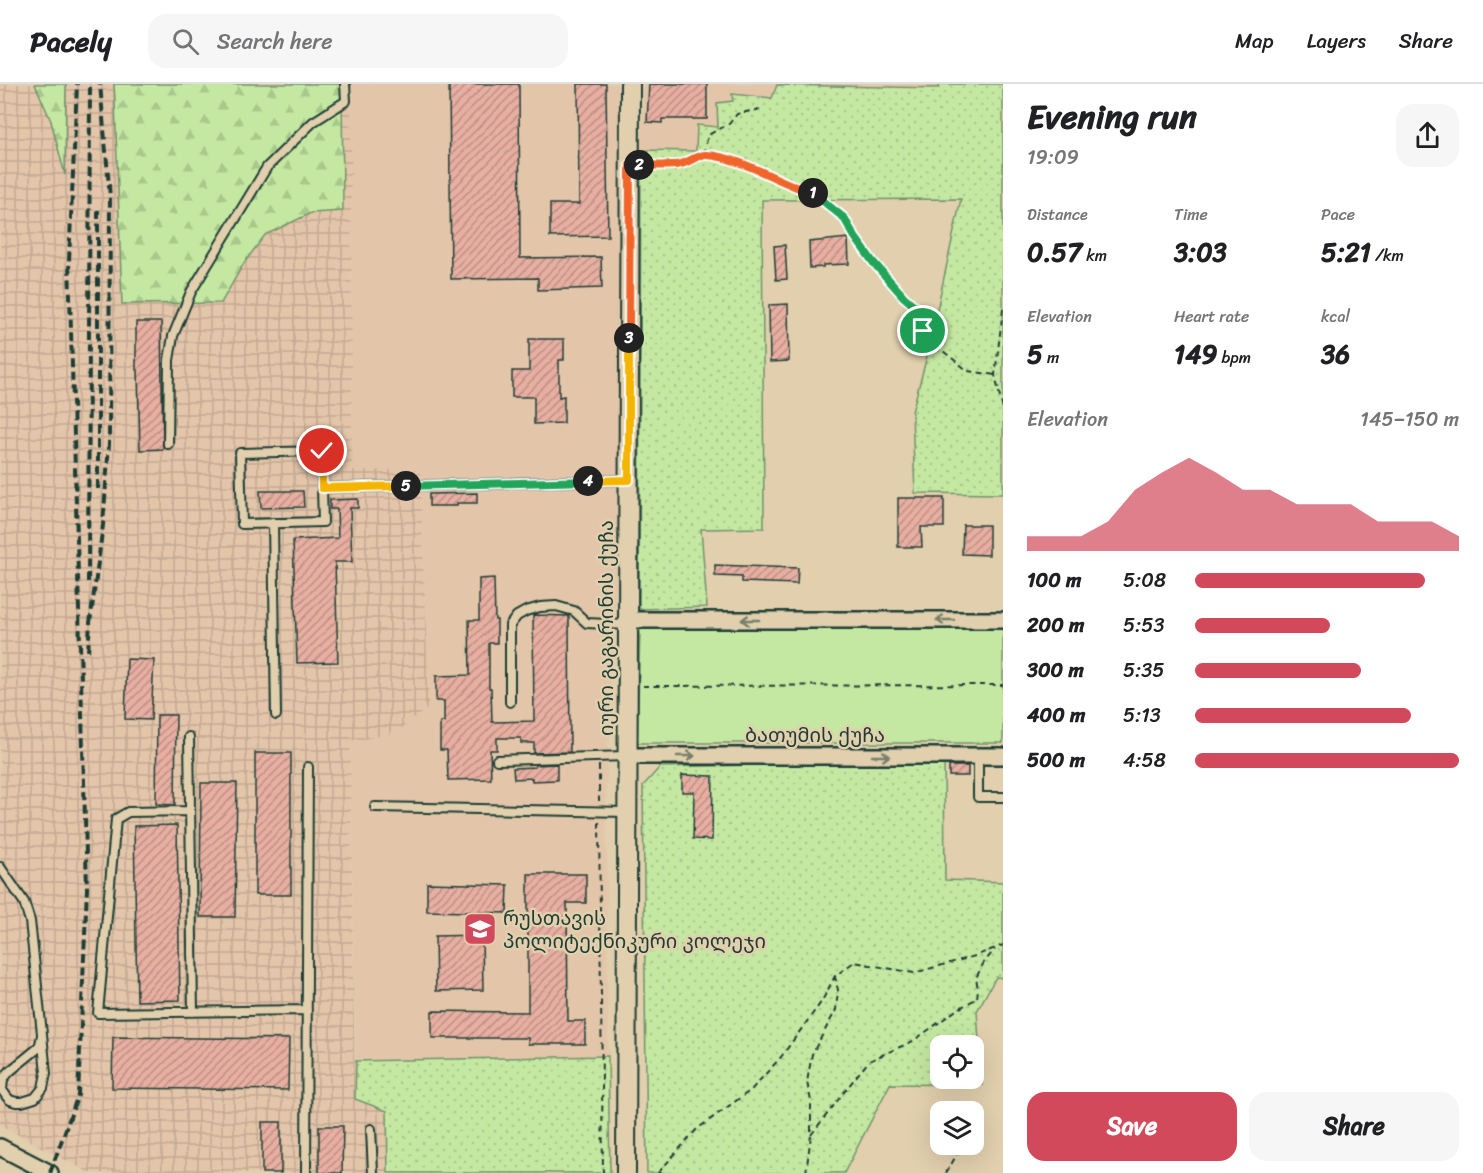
<!DOCTYPE html>
<html lang="en">
<head>
<meta charset="utf-8">
<style>
  :root { --surface:#fff; --page:#f6f6f6; --text:#202124; --muted:#757577; --line:#e0e0e0; --accent:#d1495b }
  body { margin:0; font-family:Sriracha,"Noto Sans Georgian",sans-serif; background:var(--page); color:var(--text); height:100vh; display:flex; flex-direction:column; font-size:22px; white-space:nowrap }
  * { box-sizing:border-box; margin:0 }
  p { font-size:20px; color:var(--muted) }
  .icon { flex:none; width:33px; height:33px; fill:none; stroke:currentColor; stroke-width:2; stroke-linecap:round; stroke-linejoin:round }
  .map { position:relative; flex:1; overflow:hidden }
  .side { display:flex; flex-direction:column; background:var(--surface); width:480px }
  .side>* { flex:none }
  .fabs { position:absolute; left:930px; top:951px; display:grid; gap:12px }
  .fabs a { display:grid; place-items:center; width:54px; height:54px; border-radius:12px; background:var(--surface); box-shadow:0 6px 24px #0002; font-size:30px }
  .pin { position:absolute; display:grid; place-items:center; width:51px; height:51px; color:#fff; margin:-26px; border:3px solid #fff; border-radius:50%; box-shadow:0 2px 6px #0007 }
  .km { position:absolute; width:30px; height:30px; margin:-15px; border-radius:50%; background:#222; color:#fff; font-size:16px; line-height:30px; text-align:center }
  .round { display:grid; place-items:center; flex:none; width:63px; height:63px; border-radius:18px; background:var(--page) }
  .overview { display:flex; align-items:center; justify-content:space-between; height:102px; padding:0 24px }
  h1 { font-size:33px; font-weight:700; line-height:45px }
  .stats { display:grid; grid-template-columns:repeat(3,1fr); gap:9px; height:102px; padding:6px 24px }
  .stats div { display:grid; align-content:center }
  .stats b { font-size:26px; font-weight:700 }
  .stats small { font-size:16px; font-weight:400 }
  .stats p { font-size:16px }
  .chart { height:168px; padding:12px 24px }
  .chart p { display:flex; justify-content:space-between }
  .chart svg { width:100%; height:108px; margin-top:6px; fill:var(--accent); opacity:.7 }
  .cta { display:flex; gap:12px; margin-top:auto; padding:12px 24px }
  .cta a { flex:1; height:69px; border-radius:18px; background:var(--accent); color:#fff; font-size:24px; font-weight:700; line-height:69px; text-align:center }
  .cta a+a { background:var(--page); color:var(--text) }
  ul { padding:0 24px; list-style:none; font-size:20px }
  li { display:grid; grid-template-columns:96px 72px 1fr; align-items:center; height:45px }
  li i { height:15px; border-radius:8px; background:var(--accent) }
  header { display:flex; align-items:center; gap:36px; box-sizing:border-box; height:84px; padding:0 30px; background:var(--surface); border-bottom:2px solid var(--line) }
  header strong { font-size:28px }
  nav { display:flex; gap:33px; margin-inline-start:auto; font-size:21px }
  .search { width:420px; height:54px; background:var(--page); display:flex; align-items:center; gap:15px; box-sizing:border-box; padding:0 21px; border-radius:18px; color:var(--muted); font-size:22px }
  main { display:flex; flex:1; min-height:0 }
  .map>svg:first-child { display:block }
  .built { fill:#e3c5a9 }
  .industrial { fill:url(#industrial-grid) }
  .grass { fill:url(#grass-dots); stroke:#72926b; stroke-width:1.5; fill-rule:evenodd }
  .forest { fill:url(#forest-firs); stroke:#72926b; stroke-width:1.5 }
  .green { fill:#c4e8a2; stroke:#72926b; stroke-width:1.5 }
  .building { fill:url(#building-hatch); stroke:#1f3d34; stroke-width:1.5 }
  .lines { fill:none; stroke-linecap:round; stroke-linejoin:round }
  .service-casing { stroke:#1f3d34; stroke-width:12 }
  .minor-casing { stroke:#1f3d34; stroke-width:20 }
  .tertiary-casing { stroke:#1f3d34; stroke-width:22 }
  .path { stroke:#1f3d34; stroke-width:2; stroke-dasharray:6 4.5; stroke-linecap:butt }
  .service { stroke:#e1cfad; stroke-width:8 }
  .minor { stroke:#e1cfad; stroke-width:15 }
  .tertiary { stroke:#e1cfad; stroke-width:18 }
  .rail { stroke:#1f3d34; stroke-width:4; stroke-dasharray:9 4.5; stroke-linecap:butt }
  .oneway { stroke:#767f6a }
  .split-1-casing { stroke:#fff; stroke-width:12 }
  .split-2-casing { stroke:#fff; stroke-width:12 }
  .split-3-casing { stroke:#fff; stroke-width:12 }
  .split-4-casing { stroke:#fff; stroke-width:12 }
  .split-5-casing { stroke:#fff; stroke-width:12 }
  .split-6-casing { stroke:#fff; stroke-width:12 }
  .split-1 { stroke:#22a559; stroke-width:8 }
  .split-2 { stroke:#f0652b; stroke-width:8 }
  .split-3 { stroke:#f0652b; stroke-width:8 }
  .split-4 { stroke:#f5b400; stroke-width:8 }
  .split-5 { stroke:#22a559; stroke-width:8 }
  .split-6 { stroke:#f5b400; stroke-width:8 }
  .labels { text-anchor:middle; stroke-width:5; stroke-linejoin:round; paint-order:stroke }
  .street-label { font-size:20px; fill:#1f3d34; stroke:#e1cfad }
  .poi-label { font-size:20px; fill:#1f3d34; stroke:#e1cfad; text-anchor:start }
</style>
</head>
<body>
<header>
<strong>Pacely</strong>
<div class="search"><svg class="icon" aria-label="search" viewBox="0 0 24 24"><circle cx="10" cy="10" r="6"/><path d="M15 15l6 6"/></svg>Search here</div>
<nav><a>Map</a><a>Layers</a><a>Share</a></nav>
</header>
<main>
<div class="map">
<svg width="1003" height="1089" viewBox="0 0 1003 1089">
  <defs>
    <pattern id="industrial-grid" width="8" height="8" patternUnits="userSpaceOnUse" patternTransform="scale(1.5)"><rect width="8" height="8" fill="#e3c5a9"/><path d="M0 4h8M4 0v8" fill="none" stroke="#c2aa92"/></pattern>
    <pattern id="grass-dots" width="8" height="8" patternUnits="userSpaceOnUse" patternTransform="scale(1.5)"><rect width="8" height="8" fill="#c4e8a2"/><path d="M2 2h.1M6 6h.1" fill="none" stroke="#a8c88c" stroke-width="1.8" stroke-linecap="round"/></pattern>
    <pattern id="forest-firs" width="22" height="20" patternUnits="userSpaceOnUse" patternTransform="scale(1.5)"><rect width="22" height="20" fill="#c4e8a2"/><path d="M5 1l3.5 6h-7zM16 11l3.5 6h-7z" fill="#a8c88c"/></pattern>
    <pattern id="building-hatch" width="6" height="6" patternUnits="userSpaceOnUse" patternTransform="scale(1.5)"><rect width="6" height="6" fill="#e7aea1"/><path d="M-1 1l2-2M0 6l6-6M5 7l2-2" fill="none" stroke="#bb8f84"/></pattern>
  </defs>
  <rect width="100%" height="100%" fill="#e1cfad"/>
  <filter id="ink" filterUnits="userSpaceOnUse"><feTurbulence type="fractalNoise" baseFrequency=".0167" numOctaves="2"/><feDisplacementMap in="SourceGraphic" scale="12" xChannelSelector="R" yChannelSelector="G"/><feConvolveMatrix kernelMatrix="1 2 1 2 8 2 1 2 1" color-interpolation-filters="sRGB"/></filter>
  <g filter="url(#ink)">
    <!-- built -->
    <path class="built" d="M 351,0 L 618,0 L 620,410 L 606,704 L 608,972 L 356,977 L 350,656 L 394,650 L 429,622 L 420,387 L 352,386 Z
      M 644,0 L 939,0 L 939,4 L 772,14 L 732,10 L 734,17 L 718,43 L 696,67 L 641,66 Z"/>
    <!-- industrial -->
    <path class="industrial" d="M 0,0 L 351,0 L 352,386 L 420,386 L 429,623 L 394,650 L 350,657 L 355,1015 L 387,1026 L 388,1089 L 90,1089 L 0,1041 Z"/>
    <!-- grass -->
    <path class="grass" d="M 939,0 L 1003,0 L 1003,410 L 915,409 L 912,328 L 927,272 L 961,115 L 762,116 L 764,444 L 701,445 L 707,523 L 639,525 L 641,66 L 696,67 L 697,41 L 718,43 L 717,19 L 733,17 L 732,10 L 772,14 L 777,1 L 939,4 Z
      M 944,677 L 945,796 L 1003,798 L 1003,894 L 996,893 L 977,927 L 982,1001 L 890,1000 L 844,1089 L 647,1089 L 643,702 L 660,683 ZM 940,962 L 974,962 L 974,994 L 940,994 Z
      M 608,972 L 610,1089 L 388,1089 L 387,1027 L 355,1015 L 356,977 Z"/>
    <!-- forest -->
    <path class="forest" d="M 35,0 L 66,0 L 65,91 L 51,37 Z
      M 114,0 L 342,0 L 343,127 L 311,129 L 265,151 L 244,179 L 221,219 L 122,220 L 115,17 Z"/>
    <!-- green -->
    <path class="green" d="M 640,545 L 1003,545 L 1003,659 L 637,659 Z"/>
    <!-- building -->
    <path class="building" d="M 449,0 L 519,0 L 520,174 L 601,173 L 602,204 L 538,206 L 538,194 L 451,195 Z
      M 578,0 L 606,0 L 608,152 L 550,153 L 550,120 L 579,120 Z
      M 649,0 L 707,0 L 707,35 L 662,35 L 662,39 L 647,38 Z
      M 848,154 L 849,180 L 823,181 L 823,183 L 810,184 L 809,158 Z
      M 785,161 L 787,195 L 776,196 L 774,162 Z
      M 788,220 L 789,277 L 770,278 L 769,221 Z
      M 136,238 L 161,238 L 163,365 L 140,366 L 138,286 L 136,286 Z
      M 529,255 L 564,255 L 564,276 L 559,276 L 559,313 L 564,312 L 564,339 L 534,340 L 534,313 L 512,313 L 512,287 L 529,287 Z
      M 260,407 L 303,407 L 304,423 L 261,424 Z
      M 477,409 L 477,419 L 457,419 L 457,422 L 429,422 L 429,410 Z
      M 898,414 L 944,414 L 944,443 L 921,443 L 922,463 L 898,463 Z
      M 358,415 L 358,424 L 350,424 L 352,478 L 335,478 L 338,578 L 297,579 L 293,456 L 338,454 L 337,425 L 330,425 L 330,416 Z
      M 963,441 L 989,441 L 989,471 L 962,470 Z
      M 715,481 L 798,484 L 797,500 L 742,498 L 742,493 L 715,492 Z
      M 494,494 L 495,536 L 497,536 L 497,559 L 489,559 L 489,604 L 491,604 L 492,638 L 534,637 L 533,531 L 569,532 L 570,668 L 534,669 L 534,659 L 521,659 L 521,654 L 497,654 L 497,666 L 490,666 L 491,695 L 448,696 L 447,666 L 440,666 L 440,638 L 444,638 L 444,617 L 436,617 L 436,592 L 470,591 L 469,536 L 479,536 L 479,495 Z
      M 127,575 L 154,576 L 151,636 L 125,635 Z
      M 157,631 L 176,631 L 175,721 L 156,720 Z
      M 255,669 L 291,669 L 291,811 L 255,811 Z
      M 557,680 L 557,696 L 532,697 L 532,694 L 514,695 L 513,684 L 535,683 L 535,681 Z
      M 949,682 L 968,682 L 968,692 L 949,692 Z
      M 682,691 L 713,692 L 712,756 L 693,755 L 694,708 L 682,708 Z
      M 201,699 L 237,699 L 235,833 L 200,833 Z
      M 177,741 L 180,916 L 137,917 L 134,742 Z
      M 528,790 L 586,790 L 586,819 L 567,819 L 568,937 L 585,937 L 585,960 L 528,960 L 528,954 L 432,954 L 432,927 L 528,928 Z
      M 427,799 L 508,801 L 507,829 L 427,827 Z
      M 482,851 L 483,906 L 436,907 L 435,852 Z
      M 113,953 L 289,955 L 288,1006 L 112,1004 Z
      M 262,1038 L 281,1038 L 281,1089 L 262,1089 Z
      M 319,1042 L 343,1042 L 342,1089 L 319,1089 Z"/>
    <g class="lines">
      <defs>
        <path id="service" d="M 168,360 L 169,276 L 173,252 L 191,208 L 267,83 L 313,38 L 346,17 L 345,0
          M 322,404 L 322,367 L 240,369 L 242,440 L 323,438 L 322,404 L 627,396
          M 273,439 L 276,631
          M 510,618 L 510,541 L 517,532 L 526,527 L 540,523 L 556,522 L 574,527 L 587,539 L 627,541
          M 189,653 L 193,928
          M 978,672 L 978,713 L 1003,713
          M 497,676 L 626,672
          M 375,723 L 626,728
          M 190,727 L 128,728 L 116,735 L 98,929 L 307,926
          M 0,783 L 24,818 L 30,837 L 39,921 L 46,989 L 43,1004 L 35,1014 L 22,1018 L 16,1018 L 10,1016 L 7,1013 L 2,1006 L 3,995 L 10,987 L 37,965 L 40,960 L 42,951
          M 371,1045 L 373,1089
          M 306,1089 L 308,683"/>
        <path id="minor" d="M 628,536 L 1003,536
          M 628,672 L 1003,672
          M 0,1063 L 50,1089"/>
        <path id="tertiary" d="M 626,1089 L 630,0"/>
      </defs>
      <!-- service casing -->
      <use href="#service" class="service-casing"/>
      <!-- minor casing -->
      <use href="#minor" class="minor-casing"/>
      <!-- tertiary casing -->
      <use href="#tertiary" class="tertiary-casing"/>
      <!-- path -->
      <path class="path" d="M 704,70 L 708,51 L 729,40 L 737,30 L 761,25
        M 645,81 L 682,80 L 704,70 L 719,73 L 747,82 L 795,103 L 815,109 L 844,134 L 855,153 L 873,178 L 904,213 L 923,230 L 923,247 L 943,267 L 968,287 L 995,291
        M 1003,225 L 995,291 L 1003,326
        M 643,602 L 1003,601
        M 599,681 L 599,717
        M 599,738 L 603,1089
        M 811,1051 L 855,994 L 869,977 L 913,957 L 955,927 L 977,914 L 978,905 L 976,894 L 983,880 L 995,865
        M 658,1089 L 697,1045 L 751,1006 L 781,973 L 822,917 L 835,892 L 854,878 L 914,889 L 975,872 L 1003,861
        M 806,1089 L 811,1051 L 811,1017 L 807,998 L 812,970 L 836,926 L 838,906 L 835,893
        M 946,1089 L 963,1060"/>
      <!-- service -->
      <use href="#service" class="service"/>
      <!-- minor -->
      <use href="#minor" class="minor"/>
      <!-- tertiary -->
      <use href="#tertiary" class="tertiary"/>
      <!-- rail -->
      <path class="rail" d="M 98,126 L 98,405
        M 88,498 L 90,0
        M 88,567 L 90,539 L 103,441 L 109,360 L 110,113 L 100,0
        M 50,1089 L 78,1011 L 87,804 L 69,177 L 77,0"/>
    </g>
    <!-- one-way arrows -->
    <defs><path id="oneway-shaft" d="M-6 0H5M1.5-3L5.5 0L1.5 3" fill="none" stroke-width="1.6" stroke-linecap="round" stroke-linejoin="round" transform="scale(1.5)"/></defs>
    <g class="oneway">
      <use href="#oneway-shaft" transform="translate(750 536) rotate(-180)"/>
      <use href="#oneway-shaft" transform="translate(945 536) rotate(-180)"/>
      <use href="#oneway-shaft" transform="translate(686 672)"/>
      <use href="#oneway-shaft" transform="translate(881 672)"/>
    </g>
  </g>
  <g class="lines" filter="url(#ink)">
    <defs>
      <path id="split-1" d="M 813,109 L 844,134 L 855,153 L 873,178 L 904,213 L 924,230 L 923,247"/>
      <path id="split-2" d="M 639,81 C 653,81 668,83 681,80 C 690,78 698,70 707,71 C 740,73 780,99 813,109"/>
      <path id="split-3" d="M 629,254 L 630,81 L 639,81"/>
      <path id="split-4" d="M 588,397 L 629,396 L 629,254"/>
      <path id="split-5" d="M 406,402 L 588,397"/>
      <path id="split-6" d="M 322,367 L 322,404 L 406,402"/>
    </defs>
    <!-- split-1 casing -->
    <use href="#split-1" class="split-1-casing"/>
    <!-- split-2 casing -->
    <use href="#split-2" class="split-2-casing"/>
    <!-- split-3 casing -->
    <use href="#split-3" class="split-3-casing"/>
    <!-- split-4 casing -->
    <use href="#split-4" class="split-4-casing"/>
    <!-- split-5 casing -->
    <use href="#split-5" class="split-5-casing"/>
    <!-- split-6 casing -->
    <use href="#split-6" class="split-6-casing"/>
    <!-- split-1 -->
    <use href="#split-1" class="split-1"/>
    <!-- split-2 -->
    <use href="#split-2" class="split-2"/>
    <!-- split-3 -->
    <use href="#split-3" class="split-3"/>
    <!-- split-4 -->
    <use href="#split-4" class="split-4"/>
    <!-- split-5 -->
    <use href="#split-5" class="split-5"/>
    <!-- split-6 -->
    <use href="#split-6" class="split-6"/>
  </g>
  <!-- icons -->
  <defs>
    <symbol id="university-square" viewBox="-11 -11 22 22"><rect x="-9" y="-9" width="18" height="18" rx="4" fill="#d1495b" stroke="#e1cfad"/><path d="M0-5L7-2L0 1L-7-2ZM-4 1L0 2.5L4 1V4Q0 6-4 4Z" fill="#fff"/></symbol>
  </defs>
  <g fill-rule="evenodd">
    <use href="#university-square" x="461" y="826" width="38" height="38"/>
  </g>
  <g class="labels">
    <!-- street labels -->
    <g class="street-label">
      <text transform="translate(606 544) rotate(-90)" y="7">იური გაგარინის ქუჩა</text>
      <text x="815" y="658">ბათუმის ქუჩა</text>
    </g>
    <!-- poi labels -->
    <g class="poi-label">
      <text x="503" y="841">რუსთავის<tspan x="503" dy="23">პოლიტექნიკური კოლეჯი</tspan></text>
    </g>
  </g>
</svg>
<div class="fabs">
<a><svg class="icon" aria-label="locate" viewBox="0 0 24 24"><circle cx="12" cy="12" r="6"/><path d="M12 2v4M12 18v4M2 12h4M18 12h4"/></svg></a>
<a><svg class="icon" aria-label="layers" viewBox="0 0 24 24"><path d="M12 4l9 5-9 5-9-5zM3 14l9 5 9-5"/></svg></a>
</div>
<div class="pin" style="left:923px;top:247px;background:#1e9e55"><svg class="icon" aria-label="arrive" viewBox="0 0 24 24"><path d="M6 21V4h12l-3 4 3 4H6"/></svg></div>
<div class="pin" style="left:322px;top:367px;background:#d93025"><svg class="icon" aria-label="check" viewBox="0 0 24 24"><path d="M5 12l5 5 9-10"/></svg></div>
<b class="km" style="left:813px;top:109px">1</b>
<b class="km" style="left:639px;top:81px">2</b>
<b class="km" style="left:629px;top:254px">3</b>
<b class="km" style="left:588px;top:397px">4</b>
<b class="km" style="left:406px;top:402px">5</b>
</div>
<section class="side">
<div class="overview"><div><h1>Evening run</h1><p>19:09</p></div><a class="round"><svg class="icon" aria-label="share" viewBox="0 0 24 24"><path d="M12 15V3M7 8l5-5 5 5M5 13v7h14v-7"/></svg></a></div>
<div class="stats">
<div><p>Distance</p><b>0.57<small> km</small></b></div>
<div><p>Time</p><b>3:03</b></div>
<div><p>Pace</p><b>5:21<small> /km</small></b></div>
</div>
<div class="stats">
<div><p>Elevation</p><b>5<small> m</small></b></div>
<div><p>Heart rate</p><b>149<small> bpm</small></b></div>
<div><p>kcal</p><b>36</b></div>
</div>
<div class="chart"><p><span>Elevation</span>145–150 m</p>
<svg viewBox="0 0 160 44" preserveAspectRatio="none"><path d="M0 44V38L10 38L20 38L30 32L40 19L50 12L60 6L70 12L80 19L90 19L100 25L110 25L120 25L130 32L140 32L150 32L160 38V44z"/></svg>
</div>
<ul>
<li><b>100 m</b>5:08<i style="width:87%"></i></li>
<li><b>200 m</b>5:53<i style="width:51%"></i></li>
<li><b>300 m</b>5:35<i style="width:63%"></i></li>
<li><b>400 m</b>5:13<i style="width:82%"></i></li>
<li><b>500 m</b>4:58<i style="width:100%"></i></li>
</ul>
<div class="cta"><a>Save</a><a>Share</a></div>
</section>
</main>
</body>
</html>
